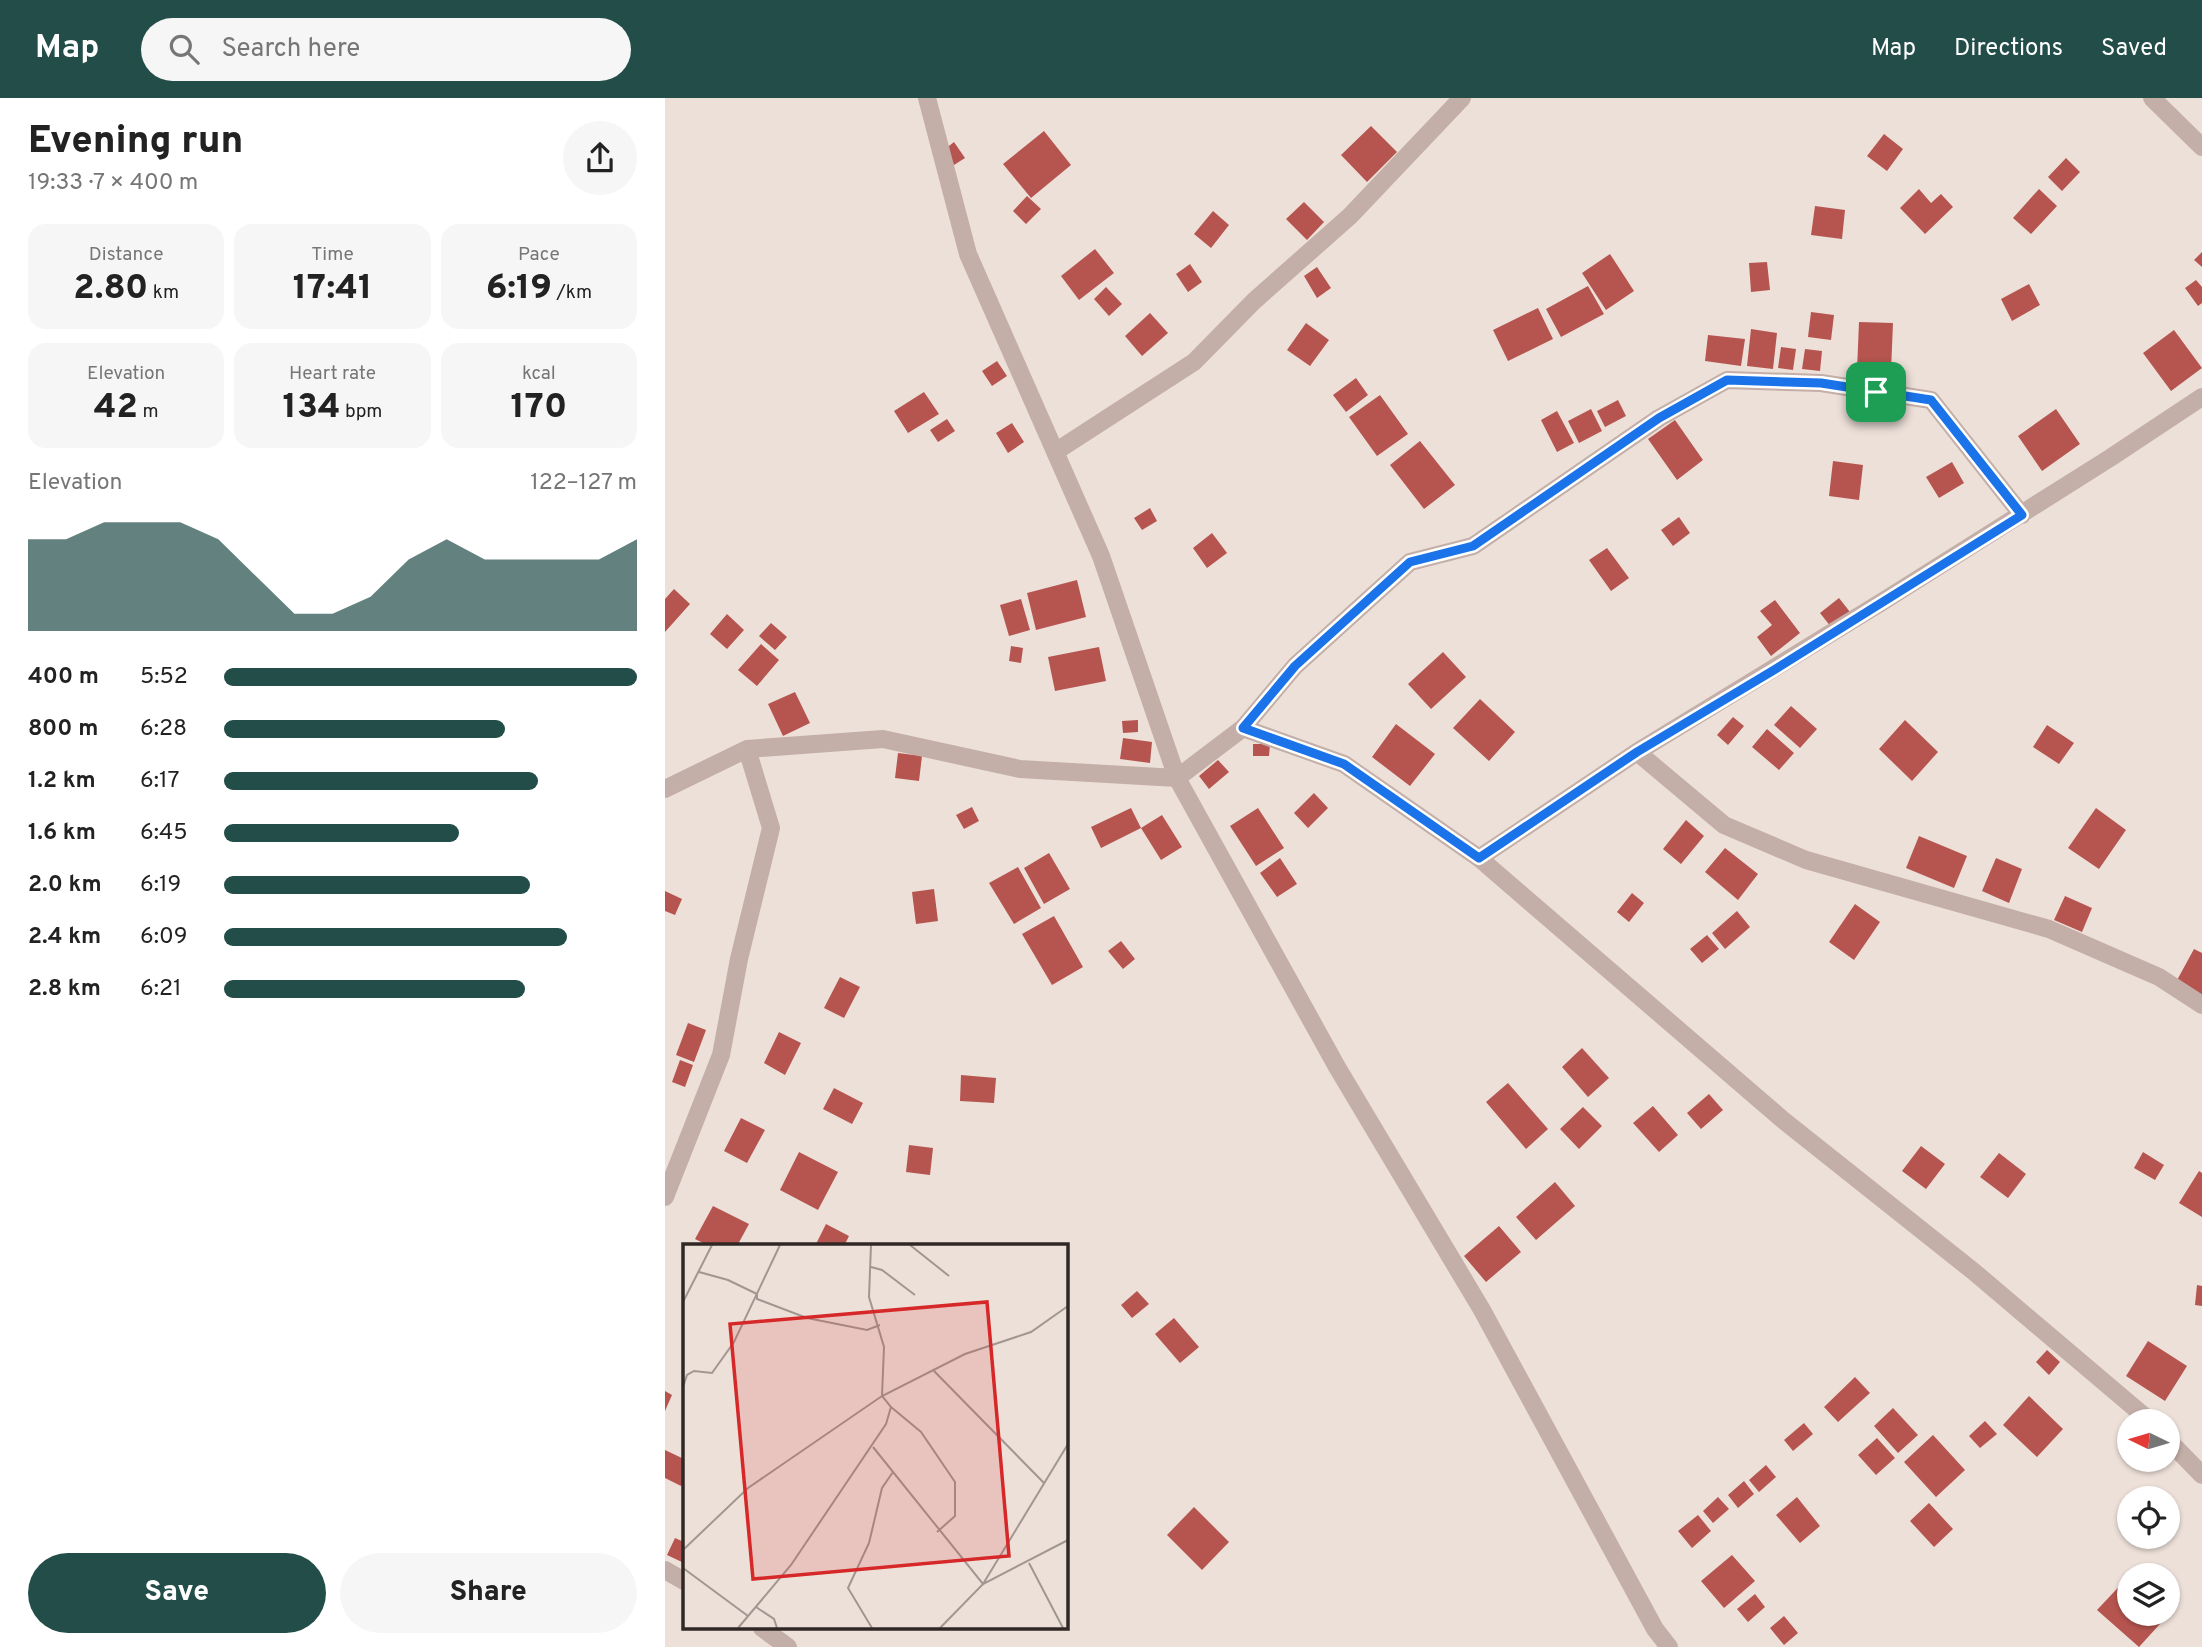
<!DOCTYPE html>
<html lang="en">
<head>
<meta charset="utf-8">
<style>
  :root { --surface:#fff; --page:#f6f6f6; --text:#222; --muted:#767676; --accent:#224d48 }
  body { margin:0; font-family:Overpass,sans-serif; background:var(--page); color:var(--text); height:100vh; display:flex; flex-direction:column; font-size:26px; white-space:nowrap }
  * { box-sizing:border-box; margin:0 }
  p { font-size:23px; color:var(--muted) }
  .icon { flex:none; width:38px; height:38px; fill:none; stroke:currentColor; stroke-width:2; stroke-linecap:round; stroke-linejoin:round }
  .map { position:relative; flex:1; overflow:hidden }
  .side { display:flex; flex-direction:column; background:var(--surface); width:665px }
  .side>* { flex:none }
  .needle { width:46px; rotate:275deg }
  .fabs { position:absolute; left:1452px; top:1311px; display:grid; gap:14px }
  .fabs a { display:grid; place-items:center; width:63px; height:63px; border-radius:50%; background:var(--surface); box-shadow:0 2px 5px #0004; font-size:35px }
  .pin { position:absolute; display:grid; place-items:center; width:60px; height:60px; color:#fff; margin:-30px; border-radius:14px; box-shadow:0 4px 10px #0006 }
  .round { display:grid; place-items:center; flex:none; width:74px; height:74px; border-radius:37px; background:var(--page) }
  .overview { display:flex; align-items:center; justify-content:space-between; height:119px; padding:0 28px }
  h1 { font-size:38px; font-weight:800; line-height:52px }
  .stats { display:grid; grid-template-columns:repeat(3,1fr); gap:10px; height:119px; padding:7px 28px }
  .stats div { display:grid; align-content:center; border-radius:18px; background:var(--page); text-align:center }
  .stats b { font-size:35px; font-weight:800 }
  .stats small { font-size:19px; font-weight:400 }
  .stats p { font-size:19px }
  .chart { height:196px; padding:14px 28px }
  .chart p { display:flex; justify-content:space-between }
  .chart svg { width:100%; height:126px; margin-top:7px; fill:var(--accent); opacity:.7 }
  .primary-button { display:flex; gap:14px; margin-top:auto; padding:14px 28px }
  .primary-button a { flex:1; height:80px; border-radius:42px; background:var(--accent); color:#fff; font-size:28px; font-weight:800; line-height:80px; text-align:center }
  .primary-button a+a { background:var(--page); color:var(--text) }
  ul { padding:0 28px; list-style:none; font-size:23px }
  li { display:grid; grid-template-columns:112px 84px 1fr; align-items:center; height:52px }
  li i { height:18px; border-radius:9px; background:var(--accent) }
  header { display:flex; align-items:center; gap:42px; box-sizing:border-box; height:98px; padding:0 35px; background:var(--accent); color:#fff }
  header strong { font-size:33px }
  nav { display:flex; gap:38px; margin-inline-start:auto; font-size:24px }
  .search { width:490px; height:63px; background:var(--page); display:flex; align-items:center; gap:18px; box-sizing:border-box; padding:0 24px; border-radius:38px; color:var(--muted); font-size:26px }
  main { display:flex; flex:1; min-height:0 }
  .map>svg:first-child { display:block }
  .building { fill:#b6554f }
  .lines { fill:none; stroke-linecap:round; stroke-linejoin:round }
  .street { stroke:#c3afa7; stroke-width:18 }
  .route-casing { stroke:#fff; stroke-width:14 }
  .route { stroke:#1a73e8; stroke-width:9 }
  .inset-road { fill:none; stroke:#a29691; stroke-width:2 }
  .view { fill:#d62828; fill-opacity:0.15; stroke:#d62828; stroke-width:3.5 }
  .inset-edge { fill:none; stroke:#312826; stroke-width:3.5 }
</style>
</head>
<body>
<header>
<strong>Map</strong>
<div class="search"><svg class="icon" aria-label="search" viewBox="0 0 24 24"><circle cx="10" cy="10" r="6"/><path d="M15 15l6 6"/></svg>Search here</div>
<nav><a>Map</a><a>Directions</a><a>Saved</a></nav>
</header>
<main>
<section class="side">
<div class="overview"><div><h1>Evening run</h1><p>19:33 · 7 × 400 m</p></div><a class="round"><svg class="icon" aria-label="share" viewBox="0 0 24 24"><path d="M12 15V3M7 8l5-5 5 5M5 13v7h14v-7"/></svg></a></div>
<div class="stats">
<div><p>Distance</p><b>2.80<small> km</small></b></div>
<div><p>Time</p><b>17:41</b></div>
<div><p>Pace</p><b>6:19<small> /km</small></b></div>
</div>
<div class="stats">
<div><p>Elevation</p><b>42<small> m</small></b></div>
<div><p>Heart rate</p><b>134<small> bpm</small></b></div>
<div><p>kcal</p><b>170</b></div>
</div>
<div class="chart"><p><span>Elevation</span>122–127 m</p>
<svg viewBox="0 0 160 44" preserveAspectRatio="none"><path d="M0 44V12L10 12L20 6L30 6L40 6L50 12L60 25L70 38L80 38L90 32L100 19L110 12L120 19L130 19L140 19L150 19L160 12V44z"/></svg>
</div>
<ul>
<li><b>400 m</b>5:52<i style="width:100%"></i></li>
<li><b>800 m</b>6:28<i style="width:68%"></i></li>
<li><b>1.2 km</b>6:17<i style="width:76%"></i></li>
<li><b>1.6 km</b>6:45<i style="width:57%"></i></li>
<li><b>2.0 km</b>6:19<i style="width:74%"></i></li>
<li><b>2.4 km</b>6:09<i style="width:83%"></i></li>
<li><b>2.8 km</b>6:21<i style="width:73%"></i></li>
</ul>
<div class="primary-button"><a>Save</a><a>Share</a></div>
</section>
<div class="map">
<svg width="1537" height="1549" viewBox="0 0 1537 1549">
  <rect width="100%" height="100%" fill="#ede0d9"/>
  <!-- building -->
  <path class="building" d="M 706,28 L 732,54 L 702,84 L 676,57 Z
    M 379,33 L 406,67 L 366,100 L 338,66 Z
    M 1219,36 L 1238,51 L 1222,73 L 1202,58 Z
    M 289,44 L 300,60 L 289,67 L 279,52 Z
    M 1401,60 L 1415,74 L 1397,93 L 1383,79 Z
    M 1254,91 L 1266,105 L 1276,96 L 1288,109 L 1260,136 L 1235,110 Z
    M 1374,91 L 1392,108 L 1366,136 L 1348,120 Z
    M 362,98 L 376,111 L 361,126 L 348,113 Z
    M 639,104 L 659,124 L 642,142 L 621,121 Z
    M 1150,108 L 1180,112 L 1177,141 L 1146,137 Z
    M 548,113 L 564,127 L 546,150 L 529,136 Z
    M 430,151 L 449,175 L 414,202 L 396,178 Z
    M 1537,154 L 1537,169 L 1529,162 Z
    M 945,156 L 969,193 L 941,212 L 917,175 Z
    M 1102,164 L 1105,192 L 1086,194 L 1084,165 Z
    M 525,166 L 537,184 L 523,194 L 511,176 Z
    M 652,169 L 666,190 L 652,200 L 639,178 Z
    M 1531,182 L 1537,189 L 1537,205 L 1533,208 L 1520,190 Z
    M 1364,186 L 1375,207 L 1347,223 L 1336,201 Z
    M 923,188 L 939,216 L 896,239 L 881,211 Z
    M 441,189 L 457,206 L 444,218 L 429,201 Z
    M 873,210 L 888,241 L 843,263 L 828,232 Z
    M 1146,214 L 1169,217 L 1166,242 L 1143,239 Z
    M 485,215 L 503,235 L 477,258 L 460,238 Z
    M 1194,224 L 1228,225 L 1226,273 L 1192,272 Z
    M 641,225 L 664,242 L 645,268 L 622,252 Z
    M 1086,231 L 1112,235 L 1108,271 L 1082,268 Z
    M 1509,232 L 1537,270 L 1506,293 L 1478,255 Z
    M 1043,237 L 1080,241 L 1076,268 L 1040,263 Z
    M 1116,249 L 1131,251 L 1128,272 L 1113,270 Z
    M 1140,251 L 1157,253 L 1155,273 L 1137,271 Z
    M 332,263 L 342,278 L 327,288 L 317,273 Z
    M 691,280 L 703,297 L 681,314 L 668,297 Z
    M 259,294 L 274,316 L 243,335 L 229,313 Z
    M 715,297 L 743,336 L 712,358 L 684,319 Z
    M 953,302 L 961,318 L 940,329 L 932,313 Z
    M 926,311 L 937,333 L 914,345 L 903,323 Z
    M 1391,311 L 1415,346 L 1377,373 L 1353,338 Z
    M 892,313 L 909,345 L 892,354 L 876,322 Z
    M 282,321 L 290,333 L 273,344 L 265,332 Z
    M 1010,322 L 1038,362 L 1012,382 L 983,341 Z
    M 347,325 L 359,344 L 343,355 L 331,335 Z
    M 755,343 L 790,387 L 759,411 L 725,367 Z
    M 1168,363 L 1198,367 L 1194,402 L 1164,398 Z
    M 1287,364 L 1299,385 L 1274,400 L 1261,379 Z
    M 485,410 L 492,423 L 477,432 L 469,420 Z
    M 1014,419 L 1025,435 L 1008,448 L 996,432 Z
    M 547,435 L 562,455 L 542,470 L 528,450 Z
    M 942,450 L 964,480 L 946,493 L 924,462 Z
    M 412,482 L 421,519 L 371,532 L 362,495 Z
    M 9,491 L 25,506 L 0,534 L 0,501 Z
    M 1174,500 L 1185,514 L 1166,529 L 1155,515 Z
    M 356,501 L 365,532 L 344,538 L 335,507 Z
    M 1110,502 L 1135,535 L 1106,558 L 1092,539 L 1107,527 L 1095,513 Z
    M 62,516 L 79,532 L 62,551 L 45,536 Z
    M 106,525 L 122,539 L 110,552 L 94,538 Z
    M 96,546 L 114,562 L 92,588 L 73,572 Z
    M 346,548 L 358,550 L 356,565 L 344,563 Z
    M 434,549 L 441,583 L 390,593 L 383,559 Z
    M 778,554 L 801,579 L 766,611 L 743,586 Z
    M 130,594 L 145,625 L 118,638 L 103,606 Z
    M 815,601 L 850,634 L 824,663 L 788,630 Z
    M 1126,608 L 1152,631 L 1135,650 L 1109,627 Z
    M 1068,619 L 1079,628 L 1063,647 L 1052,637 Z
    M 473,622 L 473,634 L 458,635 L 457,623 Z
    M 1240,622 L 1273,654 L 1247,683 L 1214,651 Z
    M 731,626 L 770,656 L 745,688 L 707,659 Z
    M 1382,627 L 1409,645 L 1394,666 L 1368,649 Z
    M 1102,631 L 1129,655 L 1114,672 L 1087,649 Z
    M 458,640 L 487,644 L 485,665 L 455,661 Z
    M 588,646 L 605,646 L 604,658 L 588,658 Z
    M 233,655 L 257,658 L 254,683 L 230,680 Z
    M 553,662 L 564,674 L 544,691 L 534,678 Z
    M 649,695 L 663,710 L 643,730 L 629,715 Z
    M 307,709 L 314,723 L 299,731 L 291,717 Z
    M 466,710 L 476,730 L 497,717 L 517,749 L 496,762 L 476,730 L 436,750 L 426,729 Z
    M 593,710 L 619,750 L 591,768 L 565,728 Z
    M 1431,710 L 1461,732 L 1434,771 L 1403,750 Z
    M 1021,722 L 1039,738 L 1016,766 L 998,751 Z
    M 1254,738 L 1302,758 L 1289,790 L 1241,770 Z
    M 1060,750 L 1093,776 L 1073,802 L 1040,774 Z
    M 384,755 L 405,791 L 379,806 L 359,770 Z
    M 615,760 L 632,786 L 612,799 L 595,775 Z
    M 1331,760 L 1357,771 L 1344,805 L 1317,793 Z
    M 353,769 L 376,810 L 349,826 L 324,785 Z
    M 269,791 L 273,823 L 251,826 L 247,794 Z
    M 0,793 L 17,801 L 10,817 L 0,813 Z
    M 967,795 L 979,805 L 964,824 L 952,814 Z
    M 1400,798 L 1427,810 L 1417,834 L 1389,822 Z
    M 1190,806 L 1215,824 L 1189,862 L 1164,844 Z
    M 1072,813 L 1085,829 L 1060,851 L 1047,835 Z
    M 389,818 L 418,869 L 387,887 L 357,836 Z
    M 1042,837 L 1054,851 L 1037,865 L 1025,851 Z
    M 456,843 L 470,861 L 458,871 L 443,853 Z
    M 1529,851 L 1537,855 L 1537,899 L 1511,884 Z
    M 175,879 L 195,889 L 179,920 L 159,910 Z
    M 23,925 L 41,932 L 29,964 L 11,957 Z
    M 114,934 L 136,945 L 120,977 L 99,965 Z
    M 917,950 L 944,980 L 923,999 L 897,969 Z
    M 15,962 L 28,967 L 20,989 L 7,984 Z
    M 296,977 L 331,980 L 329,1005 L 295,1003 Z
    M 843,985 L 883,1031 L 861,1051 L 821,1004 Z
    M 169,990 L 198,1005 L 187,1026 L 158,1011 Z
    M 1044,996 L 1058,1012 L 1036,1031 L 1022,1015 Z
    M 988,1008 L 1013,1037 L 994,1054 L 968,1025 Z
    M 918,1009 L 937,1028 L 914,1051 L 895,1031 Z
    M 76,1020 L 100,1032 L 82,1065 L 59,1053 Z
    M 244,1047 L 268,1050 L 265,1077 L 241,1074 Z
    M 1256,1048 L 1280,1066 L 1261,1091 L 1237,1073 Z
    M 134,1054 L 173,1074 L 153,1112 L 115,1092 Z
    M 1478,1054 L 1499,1067 L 1490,1082 L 1469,1070 Z
    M 1334,1055 L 1361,1076 L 1343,1100 L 1315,1079 Z
    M 1534,1073 L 1537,1075 L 1537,1119 L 1514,1105 Z
    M 890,1084 L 910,1108 L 871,1142 L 851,1119 Z
    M 48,1108 L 84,1126 L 72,1148 L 44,1148 L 30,1141 Z
    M 161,1126 L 184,1138 L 179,1148 L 150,1148 Z
    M 834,1128 L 856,1154 L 821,1184 L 799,1158 Z
    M 1532,1187 L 1537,1188 L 1537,1208 L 1530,1207 Z
    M 472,1193 L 484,1206 L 467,1220 L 456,1207 Z
    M 509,1220 L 534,1249 L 515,1265 L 490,1236 Z
    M 1483,1243 L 1522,1268 L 1500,1303 L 1461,1278 Z
    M 1382,1252 L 1395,1264 L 1384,1277 L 1371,1264 Z
    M 1190,1279 L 1205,1295 L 1173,1324 L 1159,1309 Z
    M 0,1293 L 7,1297 L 0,1313 Z
    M 1364,1298 L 1398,1331 L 1372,1359 L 1338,1327 Z
    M 1228,1310 L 1253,1337 L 1233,1355 L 1209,1328 Z
    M 1320,1323 L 1332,1336 L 1315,1350 L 1304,1338 Z
    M 1139,1325 L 1148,1336 L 1128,1353 L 1119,1342 Z
    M 1268,1337 L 1300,1372 L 1271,1399 L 1239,1364 Z
    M 1212,1340 L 1230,1360 L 1211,1377 L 1193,1357 Z
    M 0,1352 L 19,1361 L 19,1382 L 16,1388 L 0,1380 Z
    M 1101,1367 L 1111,1379 L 1094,1394 L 1084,1382 Z
    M 1079,1383 L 1089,1396 L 1073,1410 L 1063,1397 Z
    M 1053,1399 L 1064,1411 L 1048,1425 L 1038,1413 Z
    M 1132,1399 L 1155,1428 L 1135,1445 L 1111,1417 Z
    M 1264,1405 L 1288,1431 L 1269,1449 L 1245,1423 Z
    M 529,1409 L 564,1444 L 537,1472 L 502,1437 Z
    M 1033,1417 L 1046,1433 L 1027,1450 L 1013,1433 Z
    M 10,1440 L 19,1444 L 19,1465 L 2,1457 Z
    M 1067,1457 L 1090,1483 L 1059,1510 L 1036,1483 Z
    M 1463,1479 L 1465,1481 L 1465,1516 L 1504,1516 L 1474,1549 L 1432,1512 Z
    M 1090,1496 L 1100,1509 L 1083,1524 L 1072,1511 Z
    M 1119,1518 L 1133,1535 L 1119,1547 L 1105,1530 Z"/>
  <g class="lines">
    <!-- street -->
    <path class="street" d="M 262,0 L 303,156 L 436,458 L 512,680 L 672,969 L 817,1212 L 990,1531 L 1004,1549
      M 1487,0 L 1537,49
      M 390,354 L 529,264 L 589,203 L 685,118 L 797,0
      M 578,630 L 630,568 L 745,464 L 808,448 L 994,320 L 1062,282 L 1156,285 L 1266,302 L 1357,417
      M 972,654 L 1059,727 L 1141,762 L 1384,831 L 1494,879 L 1537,907
      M 0,691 L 82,651 L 218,641 L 355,671 L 512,680 L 578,630 L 679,666 L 814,760 L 1118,1022 L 1308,1173 L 1485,1323
      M 814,760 L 972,654 L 1220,502 L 1445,360 L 1537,299
      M 0,1099 L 56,957 L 74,861 L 106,730 L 82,651
      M 1503,1342 L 1537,1377
      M 0,1472 L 19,1483
      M 97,1530 L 123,1549"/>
  </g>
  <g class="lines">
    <defs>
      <path id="route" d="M 1062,282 L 1156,285 L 1266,302 L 1357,417 L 1109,572 L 972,654 L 814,760 L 679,666 L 578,630 L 630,568 L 745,464 L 808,448 L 994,320 Z"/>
    </defs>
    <!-- route casing -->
    <use href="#route" class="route-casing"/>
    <!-- route -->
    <use href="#route" class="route"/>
  </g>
  <!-- overview -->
  <g transform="translate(18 1146)">
    <rect width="385" height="385" fill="#ede0d9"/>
    <path class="inset-road" d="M 227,1 L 266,32M 188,23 L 199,26 L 232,51M 16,28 L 45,36 L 74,50 L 74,55 L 124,74 L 184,86 L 197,81M 0,58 L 29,1M 251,127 L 361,239M 0,143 L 4,131 L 11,127 L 29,129 L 51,98 L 97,1M 208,163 L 238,188 L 272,238 L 272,272 L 254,288M 190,203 L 300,340 L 385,200M 0,306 L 65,244 L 199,152 L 282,110 L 348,88 L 385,62M 346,319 L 380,384M 0,324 L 65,372M 73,363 L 91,375 L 94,384M 55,384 L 108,321 L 203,180 L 208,163 L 199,152 L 201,103 L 186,53 L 188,1M 189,384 L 165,344 L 186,299 L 199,244 L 210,228M 257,384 L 300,340 L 385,296"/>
    <path class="view" d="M 304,58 L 326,312 L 70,335 L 47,80 Z"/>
    <rect width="385" height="385" class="inset-edge"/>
  </g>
</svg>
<div class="fabs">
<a><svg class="needle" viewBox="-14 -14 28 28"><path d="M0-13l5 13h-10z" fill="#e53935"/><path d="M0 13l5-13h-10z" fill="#767676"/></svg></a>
<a><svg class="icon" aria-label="locate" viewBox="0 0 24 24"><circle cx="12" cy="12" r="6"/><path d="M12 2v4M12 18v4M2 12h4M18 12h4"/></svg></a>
<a><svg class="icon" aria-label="layers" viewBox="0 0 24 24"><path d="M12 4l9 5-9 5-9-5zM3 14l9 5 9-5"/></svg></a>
</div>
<div class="pin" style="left:1211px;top:294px;background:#1e9e55"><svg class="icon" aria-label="arrive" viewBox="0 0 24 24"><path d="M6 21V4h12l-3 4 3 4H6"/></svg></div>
</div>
</main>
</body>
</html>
